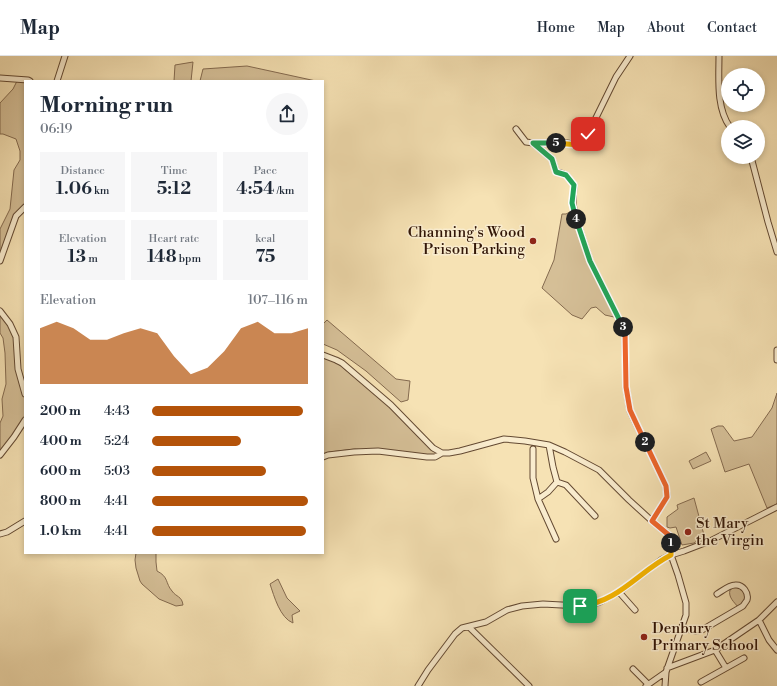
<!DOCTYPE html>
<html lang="en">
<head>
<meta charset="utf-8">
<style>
  :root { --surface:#fff; --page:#f6f6f7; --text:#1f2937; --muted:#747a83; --line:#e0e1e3; --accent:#b45309 }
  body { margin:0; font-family:"Libre Bodoni",serif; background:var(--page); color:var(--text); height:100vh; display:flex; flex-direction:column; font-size:15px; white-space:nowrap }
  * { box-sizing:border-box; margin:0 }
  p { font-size:13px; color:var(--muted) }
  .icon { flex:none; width:22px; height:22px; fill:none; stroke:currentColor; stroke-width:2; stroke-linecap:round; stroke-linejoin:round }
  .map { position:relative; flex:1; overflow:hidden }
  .sheet { position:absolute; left:24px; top:24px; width:300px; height:474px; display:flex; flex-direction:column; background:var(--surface); border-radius:0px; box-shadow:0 2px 6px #0003 }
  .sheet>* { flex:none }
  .buttons { position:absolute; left:721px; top:12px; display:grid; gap:8px }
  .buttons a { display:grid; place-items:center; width:44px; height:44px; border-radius:50%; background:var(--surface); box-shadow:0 2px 6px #0003; font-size:20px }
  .pin { position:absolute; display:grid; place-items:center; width:34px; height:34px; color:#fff; margin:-17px; border-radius:8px; box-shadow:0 2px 6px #0006 }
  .km { position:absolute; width:20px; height:20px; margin:-10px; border-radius:50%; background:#222; color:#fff; font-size:11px; line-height:20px; text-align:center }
  .round { display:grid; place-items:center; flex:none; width:42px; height:42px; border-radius:21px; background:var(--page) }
  .headline { display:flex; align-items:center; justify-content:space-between; height:68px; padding:0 16px }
  h1 { font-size:22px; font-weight:700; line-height:30px }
  .stats { display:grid; grid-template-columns:repeat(3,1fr); gap:6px; height:68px; padding:4px 16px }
  .stats div { display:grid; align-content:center; border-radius:0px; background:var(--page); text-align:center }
  .stats b { font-size:17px; font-weight:700 }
  .stats small { font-size:11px; font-weight:400 }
  .stats p { font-size:11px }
  .chart { height:112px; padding:8px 16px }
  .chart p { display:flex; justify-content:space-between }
  .chart svg { width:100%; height:72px; margin-top:4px; fill:var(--accent); opacity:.7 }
  ul { padding:0 16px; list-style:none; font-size:13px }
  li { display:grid; grid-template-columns:64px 48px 1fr; align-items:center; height:30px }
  li i { height:10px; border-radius:5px; background:var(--accent) }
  header { display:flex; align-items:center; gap:24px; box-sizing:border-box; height:56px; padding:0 20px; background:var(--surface); border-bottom:1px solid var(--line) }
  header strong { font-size:19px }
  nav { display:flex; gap:22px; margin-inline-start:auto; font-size:14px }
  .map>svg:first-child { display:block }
  .green { fill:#d5bf97; stroke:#846a4f }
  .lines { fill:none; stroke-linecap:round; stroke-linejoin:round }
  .street-casing { stroke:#634932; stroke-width:7 }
  .street { stroke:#f9ecce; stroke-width:5 }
  .split-1-casing { stroke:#fff; stroke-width:8 }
  .split-2-casing { stroke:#fff; stroke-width:8 }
  .split-3-casing { stroke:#fff; stroke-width:8 }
  .split-4-casing { stroke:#fff; stroke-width:8 }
  .split-5-casing { stroke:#fff; stroke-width:8 }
  .split-6-casing { stroke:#fff; stroke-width:8 }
  .split-1 { stroke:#f5b400; stroke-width:5 }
  .split-2 { stroke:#f0652b; stroke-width:5 }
  .split-3 { stroke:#f0652b; stroke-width:5 }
  .split-4 { stroke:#22a559; stroke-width:5 }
  .split-5 { stroke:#22a559; stroke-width:5 }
  .split-6 { stroke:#f5b400; stroke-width:5 }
  .poi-dot { fill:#8f2418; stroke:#f9ecce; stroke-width:1.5 }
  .labels { text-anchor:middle; stroke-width:3; stroke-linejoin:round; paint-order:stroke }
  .poi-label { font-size:15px; fill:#321607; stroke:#f9ecce; text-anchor:start }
</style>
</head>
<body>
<header>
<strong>Map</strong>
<nav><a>Home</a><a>Map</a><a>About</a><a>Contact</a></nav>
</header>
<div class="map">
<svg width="777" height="630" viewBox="0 0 777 630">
  <rect width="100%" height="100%" fill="#f6e2b4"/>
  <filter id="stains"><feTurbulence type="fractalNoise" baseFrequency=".005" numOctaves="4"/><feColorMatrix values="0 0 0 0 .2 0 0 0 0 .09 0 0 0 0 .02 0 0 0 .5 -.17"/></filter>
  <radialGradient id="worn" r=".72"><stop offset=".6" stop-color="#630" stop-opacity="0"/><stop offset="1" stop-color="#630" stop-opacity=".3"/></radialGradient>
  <!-- green -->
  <path class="green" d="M 193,6 L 191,25 L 174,25 L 175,9 Z
    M 247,10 L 316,25 L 200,25 L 203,13 Z
    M 18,23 L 25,25 L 25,155 L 17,162 L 0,200 L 0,173 L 10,153 L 14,114 L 20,104 L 20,95 L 16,83 L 3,78 L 0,78 L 0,47 L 13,33 Z
    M 572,155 L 586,201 L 612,253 L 614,261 L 605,259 L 596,251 L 591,252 L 582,263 L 572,259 L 542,232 L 554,204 L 562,158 L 566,158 Z
    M 0,255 L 14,277 L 25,342 L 25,364 L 0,398 L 0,367 L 3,360 L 2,343 L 6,328 L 5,297 L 3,282 L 0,277 Z
    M 327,264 L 396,323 L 410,325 L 408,344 L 401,346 L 366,315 L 337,294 L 323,288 L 323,268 Z
    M 323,302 L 334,305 L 341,310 L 390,351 L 431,394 L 438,397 L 435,399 L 427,400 L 355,393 L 329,396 L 323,399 Z
    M 777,337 L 777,448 L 767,452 L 749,408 L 725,416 L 711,373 L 718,370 L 723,370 L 734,385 L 752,381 L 772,352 Z
    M 706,396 L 711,405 L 693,413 L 689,405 Z
    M 694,442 L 704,479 L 694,487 L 682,489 L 676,471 L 670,472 L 667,471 L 667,461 L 678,453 L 677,449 Z
    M 136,497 L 156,497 L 156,506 L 157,515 C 169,521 165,527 172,535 C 176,541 182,540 183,549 L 176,550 L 159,543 L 142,528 L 140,525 L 136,512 L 135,504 Z
    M 278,523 L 287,542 L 300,555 L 292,559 L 293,567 C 280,562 274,540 270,528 Z
    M 734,531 C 741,531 743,534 746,540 L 744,547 L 738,551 C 734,546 728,541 730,534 Z"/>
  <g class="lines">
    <defs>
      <path id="street" d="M 719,0 C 719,22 716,52 730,71
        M 0,22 L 28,24 L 30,25
        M 57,25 L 65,0
        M 516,73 L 526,86 L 533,87 L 552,103 L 556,115 L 566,119 L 574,129 L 573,147 L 575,159 L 590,205 L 625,275 L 626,331 L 630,355 L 666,430 L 667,441 L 652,465
        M 533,87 L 567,87 L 579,89 L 588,78 L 616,21 L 630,0
        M 751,101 L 768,166 L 777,196
        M 0,205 L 16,160 L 25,151
        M 0,255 L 10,268 L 16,281 L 18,313 L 25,338
        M 777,294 L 777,304
        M 323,299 L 336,304 L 342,307 L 391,349 L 433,392 L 442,397
        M 549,389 L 553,411 L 557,426 L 566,429 L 595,460
        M 533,393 L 533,422 L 538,443 L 556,483
        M 0,399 L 14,381 L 25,364
        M 323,401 L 328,399 L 354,396 L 378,395 L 427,401 L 435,401 L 442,397 L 449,397 L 460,395 L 504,383 L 525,385 L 549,389 L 565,396 L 599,414 L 629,444 L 652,465 L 670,480 L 671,499 L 678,519 L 686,547 L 686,559 L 666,616 L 665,630
        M 538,443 L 548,436 L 557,426
        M 0,478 L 7,476 L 25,465
        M 619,536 L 635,554
        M 759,564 L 769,584 L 777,594
        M 469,571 L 529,630
        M 682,572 L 696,575 L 702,574 L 743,550 C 744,548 746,546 747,544 C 749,537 743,528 735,529 C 729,529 722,535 717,538
        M 715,594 L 726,612
        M 667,612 L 715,594 L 759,564 L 777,546
        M 633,613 L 648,628
        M 701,626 L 744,602
        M 418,630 L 428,614 L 455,578 L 462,572 L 486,566 L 507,554 L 522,550 L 543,548 L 580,550 L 591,549 L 600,546 L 619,536 L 661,504 L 671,499 L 684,495 L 710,485 L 777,451
        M 646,630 L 666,616"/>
    </defs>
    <!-- street casing -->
    <use href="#street" class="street-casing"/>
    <!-- street -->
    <use href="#street" class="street"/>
  </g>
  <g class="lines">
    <defs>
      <path id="split-1" d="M 580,550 C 619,546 639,515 671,499 L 671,487"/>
      <path id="split-2" d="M 645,386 L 666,430 L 667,441 L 652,465 L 670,480 L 671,487"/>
      <path id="split-3" d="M 623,271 L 625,275 L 626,331 L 630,354 L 645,386"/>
      <path id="split-4" d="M 576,163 L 590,205 L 623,271"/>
      <path id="split-5" d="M 556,87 L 533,87 L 552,103 L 556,116 L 566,119 L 574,129 L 572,147 L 576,163"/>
      <path id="split-6" d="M 556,87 L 579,89 L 588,78"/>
    </defs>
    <!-- split-1 casing -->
    <use href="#split-1" class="split-1-casing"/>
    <!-- split-2 casing -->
    <use href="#split-2" class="split-2-casing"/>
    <!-- split-3 casing -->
    <use href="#split-3" class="split-3-casing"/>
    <!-- split-4 casing -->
    <use href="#split-4" class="split-4-casing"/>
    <!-- split-5 casing -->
    <use href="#split-5" class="split-5-casing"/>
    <!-- split-6 casing -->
    <use href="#split-6" class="split-6-casing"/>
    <!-- split-1 -->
    <use href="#split-1" class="split-1"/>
    <!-- split-2 -->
    <use href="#split-2" class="split-2"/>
    <!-- split-3 -->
    <use href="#split-3" class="split-3"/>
    <!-- split-4 -->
    <use href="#split-4" class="split-4"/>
    <!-- split-5 -->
    <use href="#split-5" class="split-5"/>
    <!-- split-6 -->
    <use href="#split-6" class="split-6"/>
  </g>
  <!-- markers -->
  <g class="poi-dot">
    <circle cx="533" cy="185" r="4"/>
    <circle cx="688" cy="476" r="4"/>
    <circle cx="644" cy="581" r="4"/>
  </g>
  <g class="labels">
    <!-- poi labels -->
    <g class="poi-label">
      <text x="525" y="181" text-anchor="end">Channing's Wood<tspan x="525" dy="17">Prison Parking</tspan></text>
      <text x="696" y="472">St Mary<tspan x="696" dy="17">the Virgin</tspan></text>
      <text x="652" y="577">Denbury<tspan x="652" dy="17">Primary School</tspan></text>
    </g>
  </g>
  <rect width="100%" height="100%" filter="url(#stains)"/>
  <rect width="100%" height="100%" fill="url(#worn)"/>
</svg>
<div class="buttons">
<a><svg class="icon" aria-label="locate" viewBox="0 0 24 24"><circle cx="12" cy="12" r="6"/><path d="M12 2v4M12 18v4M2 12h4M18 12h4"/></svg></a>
<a><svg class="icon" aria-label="layers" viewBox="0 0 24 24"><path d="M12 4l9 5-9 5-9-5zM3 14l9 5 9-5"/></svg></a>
</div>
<div class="pin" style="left:580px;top:550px;background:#1e9e55"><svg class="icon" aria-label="arrive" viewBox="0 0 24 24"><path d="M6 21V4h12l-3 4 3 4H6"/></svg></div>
<div class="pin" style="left:588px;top:78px;background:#d93025"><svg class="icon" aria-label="check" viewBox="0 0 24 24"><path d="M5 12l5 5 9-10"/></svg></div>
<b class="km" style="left:671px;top:487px">1</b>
<b class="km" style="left:645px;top:386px">2</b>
<b class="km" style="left:623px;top:271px">3</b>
<b class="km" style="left:576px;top:163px">4</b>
<b class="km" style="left:556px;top:87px">5</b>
<section class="sheet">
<div class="headline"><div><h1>Morning run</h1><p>06:19</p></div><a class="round"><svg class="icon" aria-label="share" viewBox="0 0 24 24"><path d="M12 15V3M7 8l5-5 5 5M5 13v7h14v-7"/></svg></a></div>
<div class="stats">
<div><p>Distance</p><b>1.06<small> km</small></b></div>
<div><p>Time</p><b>5:12</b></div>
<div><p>Pace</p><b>4:54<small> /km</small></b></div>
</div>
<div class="stats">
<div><p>Elevation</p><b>13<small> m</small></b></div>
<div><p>Heart rate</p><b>148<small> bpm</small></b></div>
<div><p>kcal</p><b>75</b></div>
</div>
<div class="chart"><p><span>Elevation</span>107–116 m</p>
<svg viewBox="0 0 160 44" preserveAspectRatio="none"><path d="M0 44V10L10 6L20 10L30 17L40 17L50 13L60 10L70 13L80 27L90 38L100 34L110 24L120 10L130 6L140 13L150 13L160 10V44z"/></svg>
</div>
<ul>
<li><b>200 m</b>4:43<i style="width:97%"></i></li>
<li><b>400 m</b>5:24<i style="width:57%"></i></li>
<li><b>600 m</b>5:03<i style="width:73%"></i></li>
<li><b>800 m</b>4:41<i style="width:100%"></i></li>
<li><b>1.0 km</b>4:41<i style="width:99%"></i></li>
</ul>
</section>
</div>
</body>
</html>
